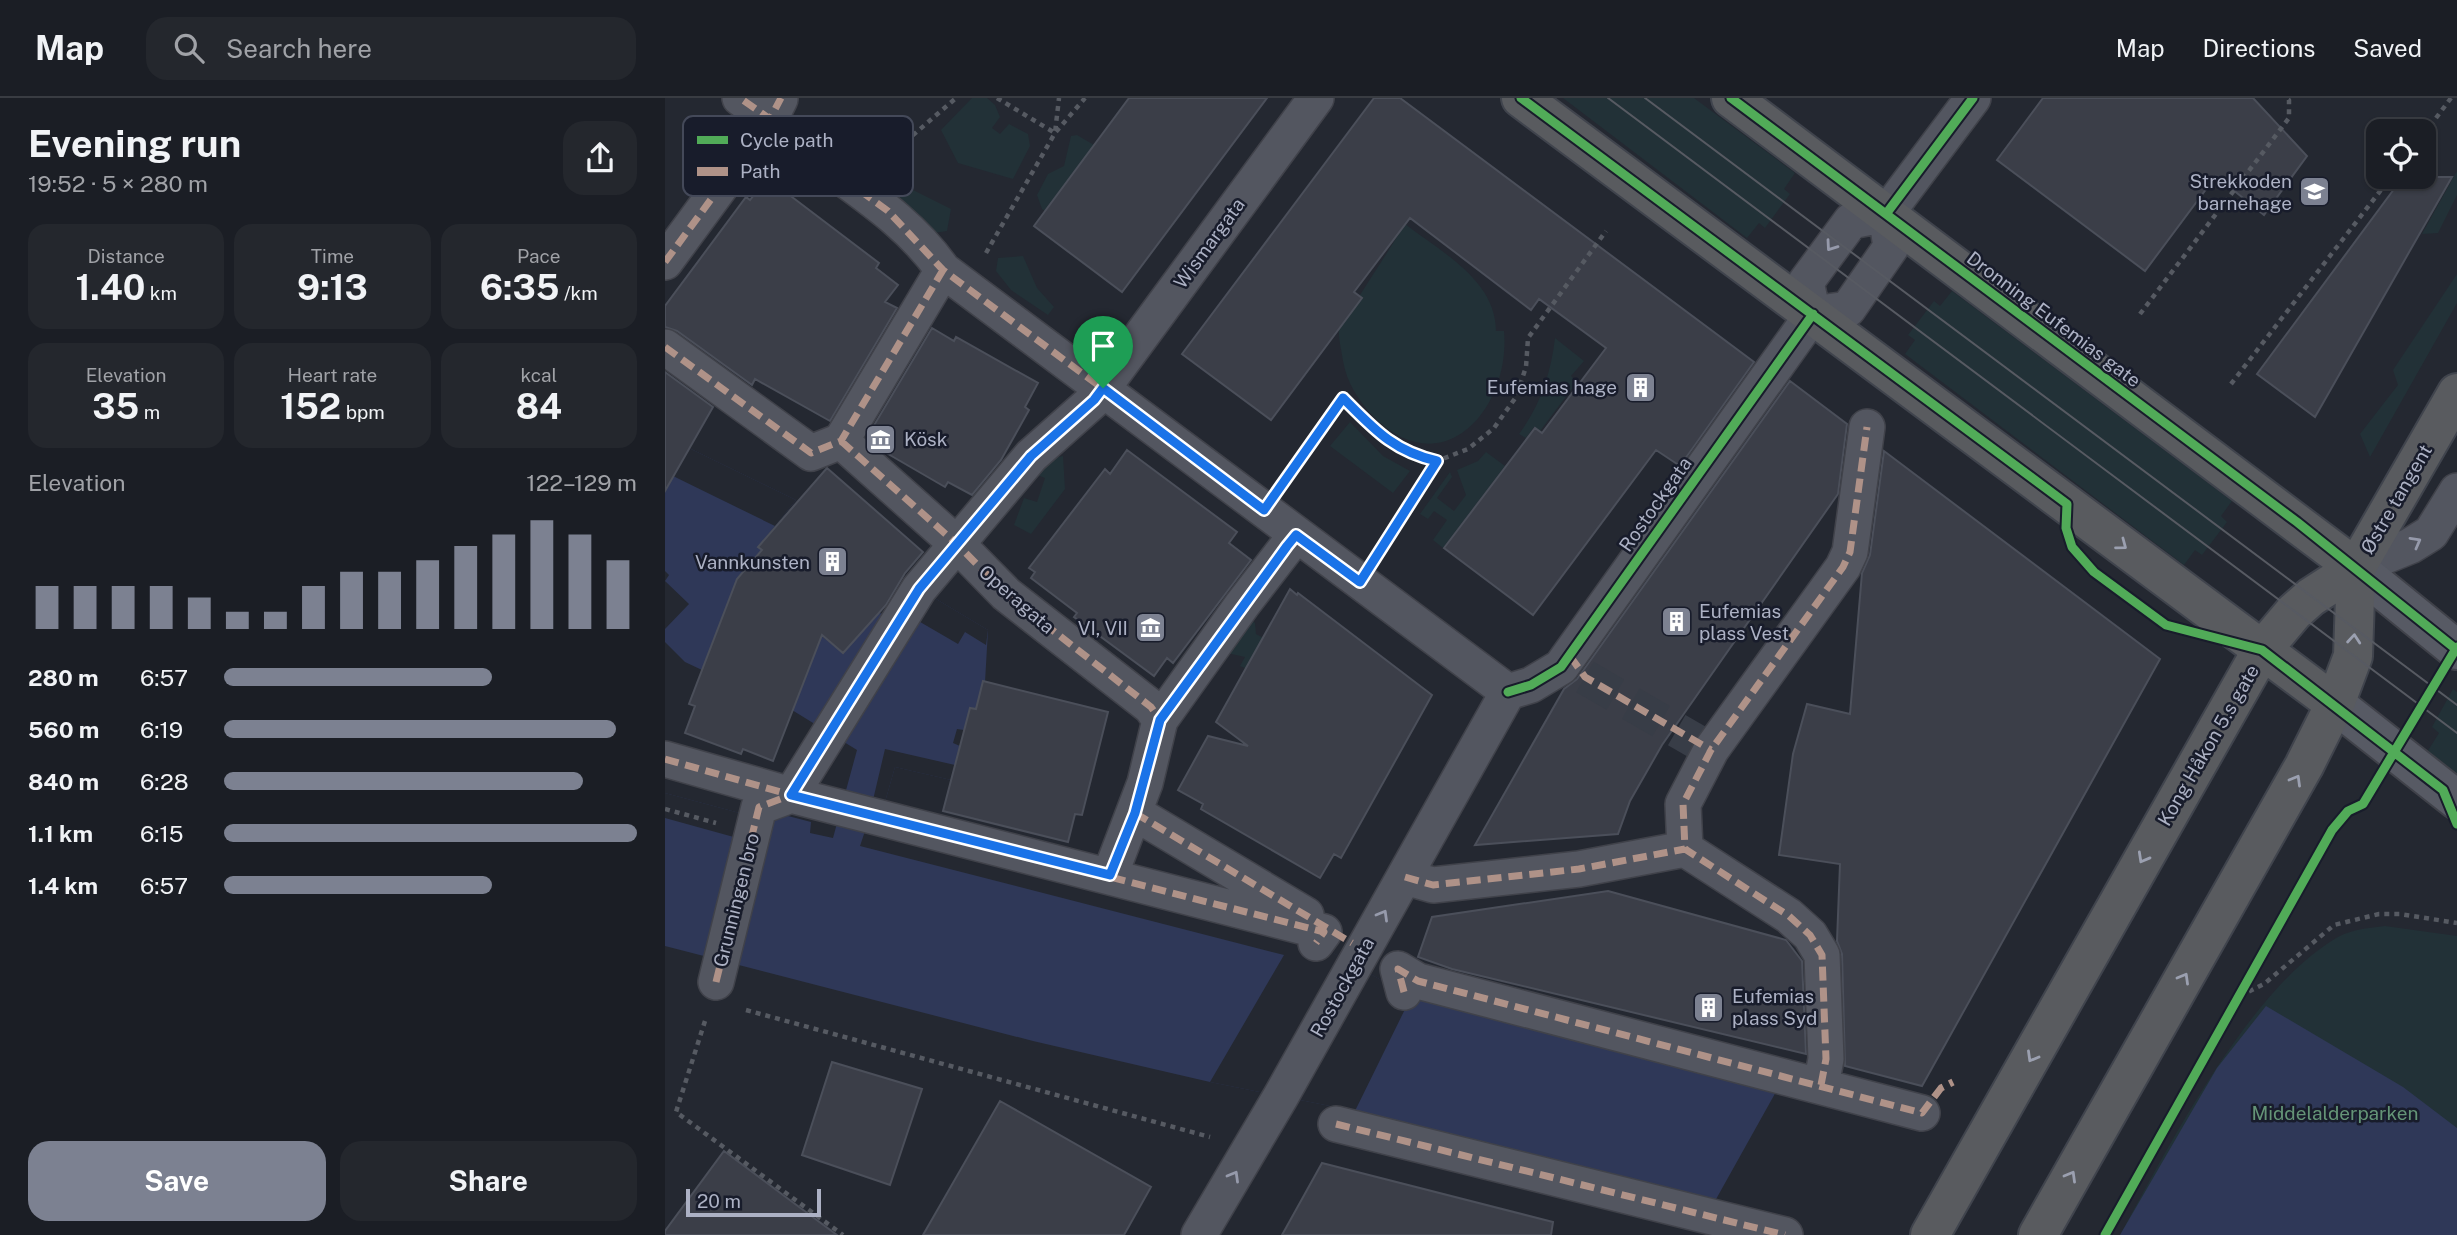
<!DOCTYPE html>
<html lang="en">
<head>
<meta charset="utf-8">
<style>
  :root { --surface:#1b1e25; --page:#24272d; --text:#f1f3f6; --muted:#a0a2a7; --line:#393c42; --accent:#7c8191 }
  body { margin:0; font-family:"Public Sans",sans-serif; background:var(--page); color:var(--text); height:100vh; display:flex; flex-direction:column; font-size:26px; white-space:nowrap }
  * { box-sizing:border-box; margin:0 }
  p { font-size:23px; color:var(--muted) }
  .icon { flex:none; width:38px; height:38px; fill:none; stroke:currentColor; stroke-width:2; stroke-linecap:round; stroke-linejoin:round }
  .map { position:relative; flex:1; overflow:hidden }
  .sheet { display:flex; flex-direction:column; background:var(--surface); width:665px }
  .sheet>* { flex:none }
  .buttons { position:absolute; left:1701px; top:21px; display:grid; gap:14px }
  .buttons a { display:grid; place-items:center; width:70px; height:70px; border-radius:14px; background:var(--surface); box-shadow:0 2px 5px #0004,0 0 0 2px var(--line); font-size:35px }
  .scale { position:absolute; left:21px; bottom:18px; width:135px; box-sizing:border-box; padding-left:7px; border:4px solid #acb1c4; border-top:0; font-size:19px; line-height:24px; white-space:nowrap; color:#acb1c4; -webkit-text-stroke:5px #181c2b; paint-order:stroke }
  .pin { position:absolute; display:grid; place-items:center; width:60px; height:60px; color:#fff; margin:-72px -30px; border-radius:50% 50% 50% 0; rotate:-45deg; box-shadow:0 0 7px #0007 }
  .pin .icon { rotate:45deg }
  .round { display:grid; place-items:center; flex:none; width:74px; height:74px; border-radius:21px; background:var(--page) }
  .headline { display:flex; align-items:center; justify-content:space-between; height:119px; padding:0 28px }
  h1 { font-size:38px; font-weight:700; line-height:52px }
  .stats { display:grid; grid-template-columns:repeat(3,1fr); gap:10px; height:119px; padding:7px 28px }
  .stats div { display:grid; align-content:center; border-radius:18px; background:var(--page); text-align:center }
  .stats b { font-size:35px; font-weight:700 }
  .stats small { font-size:19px; font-weight:400 }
  .stats p { font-size:19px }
  .chart { height:196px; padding:14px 28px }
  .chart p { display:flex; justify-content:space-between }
  .chart svg { width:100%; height:126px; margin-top:7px; stroke:var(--accent); stroke-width:6 }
  .cta { display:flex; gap:14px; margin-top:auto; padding:14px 28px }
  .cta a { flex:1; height:80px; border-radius:21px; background:var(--accent); color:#fff; font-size:28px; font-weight:700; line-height:80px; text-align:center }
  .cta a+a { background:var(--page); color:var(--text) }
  ul { padding:0 28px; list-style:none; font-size:23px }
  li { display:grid; grid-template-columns:112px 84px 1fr; align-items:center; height:52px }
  li i { height:18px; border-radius:9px; background:var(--accent) }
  header { display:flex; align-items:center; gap:42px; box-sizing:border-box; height:98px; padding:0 35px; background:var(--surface); border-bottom:2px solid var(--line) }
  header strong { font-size:33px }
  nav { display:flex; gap:38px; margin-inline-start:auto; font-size:24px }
  .search { width:490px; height:63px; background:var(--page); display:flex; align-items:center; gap:18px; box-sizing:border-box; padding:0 24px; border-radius:21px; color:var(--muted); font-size:26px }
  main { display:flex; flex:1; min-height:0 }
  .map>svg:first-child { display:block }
  .green { fill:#223137 }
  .water { fill:#2f3858 }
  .pier { fill:#242831 }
  .building { fill:#3b3e48; stroke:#4b4f5a; stroke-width:2 }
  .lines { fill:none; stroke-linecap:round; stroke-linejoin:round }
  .street-tunnel { stroke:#383d47; stroke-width:35; stroke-dasharray:35 18; stroke-linecap:butt }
  .street-casing { stroke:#40424a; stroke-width:38 }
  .secondary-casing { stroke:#40424a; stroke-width:42 }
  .highway-casing { stroke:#40444d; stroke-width:42 }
  .path { stroke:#565a62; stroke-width:4.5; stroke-dasharray:5 5; stroke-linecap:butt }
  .street { stroke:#535660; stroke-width:35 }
  .secondary { stroke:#575a64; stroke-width:38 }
  .highway { stroke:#595b5f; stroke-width:38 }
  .tram { stroke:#575a62; stroke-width:2 }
  .quiet { stroke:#af9288; stroke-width:7; stroke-dasharray:14 7; stroke-linecap:butt }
  .cycleway-casing { stroke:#181c2b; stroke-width:13 }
  .cycleway { stroke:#51ab58; stroke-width:9 }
  .oneway { stroke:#969aab }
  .oneway2 { stroke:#9ba0b0 }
  .route-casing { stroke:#fff; stroke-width:14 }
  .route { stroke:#1a73e8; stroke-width:9 }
  .labels { text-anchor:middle; stroke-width:5; stroke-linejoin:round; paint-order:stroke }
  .poi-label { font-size:19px; fill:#acb1c4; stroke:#181c2b; text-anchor:end }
  .street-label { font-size:19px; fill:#acb1c4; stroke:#181c2b }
  .park-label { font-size:19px; fill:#649477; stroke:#181c2b }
  .key { fill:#181c2b; stroke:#444959; stroke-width:2 }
  .key-label { font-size:19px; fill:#acb1c4 }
</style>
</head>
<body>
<header>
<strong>Map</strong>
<div class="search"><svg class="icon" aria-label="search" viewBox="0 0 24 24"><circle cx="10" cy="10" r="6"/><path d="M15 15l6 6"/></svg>Search here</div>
<nav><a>Map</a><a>Directions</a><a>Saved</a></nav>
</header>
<main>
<section class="sheet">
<div class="headline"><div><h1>Evening run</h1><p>19:52 · 5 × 280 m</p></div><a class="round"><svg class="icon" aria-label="share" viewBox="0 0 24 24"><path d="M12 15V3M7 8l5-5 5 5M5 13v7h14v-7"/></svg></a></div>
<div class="stats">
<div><p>Distance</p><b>1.40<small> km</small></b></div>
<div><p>Time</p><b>9:13</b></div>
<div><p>Pace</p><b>6:35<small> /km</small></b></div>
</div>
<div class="stats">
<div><p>Elevation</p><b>35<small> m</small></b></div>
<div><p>Heart rate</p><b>152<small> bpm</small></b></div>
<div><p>kcal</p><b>84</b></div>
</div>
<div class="chart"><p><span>Elevation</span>122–129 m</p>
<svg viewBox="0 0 160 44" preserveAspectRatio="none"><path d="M5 44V29M15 44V29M25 44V29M35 44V29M45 44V33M55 44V38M65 44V38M75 44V29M85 44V24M95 44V24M105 44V20M115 44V15M125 44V11M135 44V6M145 44V11M155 44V20"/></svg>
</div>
<ul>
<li><b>280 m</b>6:57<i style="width:65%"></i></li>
<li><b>560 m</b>6:19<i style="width:95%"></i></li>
<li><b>840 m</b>6:28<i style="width:87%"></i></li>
<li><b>1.1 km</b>6:15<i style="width:100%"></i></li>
<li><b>1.4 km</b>6:57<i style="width:65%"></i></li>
</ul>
<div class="cta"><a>Save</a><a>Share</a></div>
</section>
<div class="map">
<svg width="1792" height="1137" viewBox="0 0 1792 1137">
  <rect width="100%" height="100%" fill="#242831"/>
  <!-- green -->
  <path class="green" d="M 307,0 L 322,0 L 330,7 L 335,19 L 327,30 L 335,36 L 344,26 L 363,36 L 365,48 L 348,81 L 293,65 L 276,32 Z
    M 898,0 L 1029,0 L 1130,75 L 1119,91 L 1125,96 L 1100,130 L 1094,125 L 1082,140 Z
    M 412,37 L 429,47 L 380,113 L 377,111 L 372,97 L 383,76 L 399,68 L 406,38 Z
    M 1792,73 L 1792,97 L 1773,135 L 1757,136 Z
    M 240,88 L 286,111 L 282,133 L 269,135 L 231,99 Z
    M 740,126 C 776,154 831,182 831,233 L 839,233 C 846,310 778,389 708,318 C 693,302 682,285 678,263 C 677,254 673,240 674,231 C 675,224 684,214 688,208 C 705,181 723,154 740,126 Z
    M 358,158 L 372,190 L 389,209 L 383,217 L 346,192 L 331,173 L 333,160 Z
    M 1792,176 L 1792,205 L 1705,359 L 1695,336 L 1733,287 L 1728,272 Z
    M 1287,193 L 1567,403 L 1556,418 L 1562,424 L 1537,457 L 1530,452 L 1519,467 L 1240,256 L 1250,242 L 1243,237 L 1269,203 L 1275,208 Z
    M 890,240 L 919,263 L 906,278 L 912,284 L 875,333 L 869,329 L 861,340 L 854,336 C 875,308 886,275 890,240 Z
    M 685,324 L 718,358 L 745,373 L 728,395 L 665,348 Z
    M 821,354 L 840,368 L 778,450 L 768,442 L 782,422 L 769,413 L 763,421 L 755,416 L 785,374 L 787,379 L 772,400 L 789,413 L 801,397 L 792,372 L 813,363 Z
    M 398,358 L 400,391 L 366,436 L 349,427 L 359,400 L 372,404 L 380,380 L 370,376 L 374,363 Z
    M 580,516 L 590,525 L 591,536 L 604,543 L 587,573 L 575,568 L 580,559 L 553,553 Z
    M 1788,591 L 1792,594 L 1792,684 L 1759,659 L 1774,635 L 1767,629 Z
    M 1720,828 L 1792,838 L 1792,1137 L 1455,1137 C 1504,1048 1584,890 1673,839 C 1688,831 1704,830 1720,828 Z"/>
  <!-- water -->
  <path class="water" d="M 24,350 L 131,402 L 94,448 L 97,452 L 77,475 L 178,555 L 241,483 L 323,532 L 320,584 L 311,611 L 305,610 L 299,632 L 292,631 L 288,645 L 295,648 L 286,682 L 230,669 L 220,704 L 633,835 L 746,899 L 1112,992 L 1050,1103 L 690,1013 L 545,984 L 368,943 L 0,848 L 0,695 L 101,722 L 104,713 L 146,724 L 145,735 L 168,740 L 192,652 L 127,612 L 141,576 L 49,540 L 37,572 L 20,564 L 0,544 L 0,531 L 24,506 L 0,483 L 4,477 L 0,473 L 0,389 Z
    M 1601,908 L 1738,989 L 1792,1030 L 1792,1137 L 1455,1137 L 1552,970 Z"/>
  <!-- pier -->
  <path class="pier" d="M 24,350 L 131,402 L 110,428 L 8,378 Z
    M 241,483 L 323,532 L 321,547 L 300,534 L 293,546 L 250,521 L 213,515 Z
    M 220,651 L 290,667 L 286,682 L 230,669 L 220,704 L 208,702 Z
    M 0,695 L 101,722 L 94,746 L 0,720 Z
    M 200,733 L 651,845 L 746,899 L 690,1013 L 545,984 L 619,857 L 195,748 Z"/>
  <!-- building -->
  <path class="building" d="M 464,0 L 602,0 L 457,194 L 369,128 Z
    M 709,0 L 735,0 L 1089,264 L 1015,368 L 991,352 L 868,517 L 779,450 L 870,330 L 877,335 L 941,250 L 874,201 L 866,212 L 745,120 L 689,194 L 697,200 L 606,322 L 517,256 Z
    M 1378,0 L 1588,0 L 1642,58 L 1599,117 L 1551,78 L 1480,173 L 1332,62 Z
    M 1738,79 L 1787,79 L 1650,319 L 1592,276 Z
    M 102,80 L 214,165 L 211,170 L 233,187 L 220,204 L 232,210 L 165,323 L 90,281 L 87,287 L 12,233 L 0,229 L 0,208 L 81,99 L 85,102 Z
    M 267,230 L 289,243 L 291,239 L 373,285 L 360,309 L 364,312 L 336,362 L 307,397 L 283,384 L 280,389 L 218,353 L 202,339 Z
    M 0,274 L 48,309 L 0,393 Z
    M 1125,283 L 1182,326 L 1173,396 L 997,647 L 965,703 L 953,736 L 810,747 L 899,591 L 912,581 Z
    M 462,352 L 572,434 L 564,445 L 586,462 L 508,565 L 502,560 L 489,578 L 409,519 L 412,515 L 366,480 L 370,474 L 364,470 L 440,371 L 445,376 Z
    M 1219,353 L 1495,561 L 1257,988 L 1180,968 L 1177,856 L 1172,843 L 1175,766 L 1114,757 L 1128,656 L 1142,606 L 1185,616 L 1197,475 L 1205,457 Z
    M 162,370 L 258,454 L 240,475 L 221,507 L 178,555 L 157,537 L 108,663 L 78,651 L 76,656 L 20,635 L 30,608 L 24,606 L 72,481 L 97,452 L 93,449 Z
    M 625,491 L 632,497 L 633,495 L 767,597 L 676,760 L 669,756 L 655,780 L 536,711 L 538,706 L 513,692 L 543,638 L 583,648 L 551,624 Z
    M 318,583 L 443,614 L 417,717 L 410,716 L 403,744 L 278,713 L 305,610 L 311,611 Z
    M 943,793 L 1121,842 L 1137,863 L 1141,956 L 787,871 L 753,859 L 767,819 Z
    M 167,964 L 257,991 L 225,1087 L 137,1057 Z
    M 335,1003 L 486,1089 L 459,1137 L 258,1137 Z
    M 59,1053 L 122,1100 L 172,1137 L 0,1137 L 0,1133 Z
    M 657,1065 L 888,1124 L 886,1137 L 617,1137 Z"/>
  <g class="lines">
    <!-- street-tunnel -->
    <path class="street-tunnel" d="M 920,579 L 1046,652"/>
    <defs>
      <path id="street" d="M 75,0 C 98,16 117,34 139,51 C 187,89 242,120 278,172 L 843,594
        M 0,164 L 105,21 L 115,1
        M 1148,216 L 1141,184 L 1186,123 L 1221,116 L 1308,0
        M 0,249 L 146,355 L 176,343 L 278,172
        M 176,343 L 293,447 L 341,496 L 486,609 L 495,622 L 577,507 L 631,437
        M 1691,470 L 1745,448 L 1766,435 L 1792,393
        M 0,661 L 126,697 L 659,834 L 651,845
        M 470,715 L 641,817
        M 445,777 L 480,685 L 495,622 L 502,610
        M 740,779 L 768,787 L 914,771 L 1020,751
        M 51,884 L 94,709 L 126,697 L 254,491 L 366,358 L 429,302 L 651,0
        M 739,894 L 733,871 L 753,883 L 1257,1015
        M 1156,987 L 1161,961 L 1157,857 L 1145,837 L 1124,818 L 1020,751 L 1018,706 L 1046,652 L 1178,469 L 1185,454 L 1202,329
        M 671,1026 L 1120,1137
        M 534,1137 L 616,998 L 843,594 L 866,587 L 896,569 L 1148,216 L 1183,211 L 1226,149 L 1221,116"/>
      <path id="secondary" d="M 1691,470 L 1792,552
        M 1670,606 L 1792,702"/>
      <path id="highway" d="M 856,0 L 1670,606
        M 1066,0 L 1691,470
        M 1265,1137 L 1597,552 L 1629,514 L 1646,499 L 1691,470 L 1792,295
        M 1373,1137 L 1639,668 L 1670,606 L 1688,558 L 1691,470"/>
    </defs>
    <!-- street casing -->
    <use href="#street" class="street-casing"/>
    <!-- secondary casing -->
    <use href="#secondary" class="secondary-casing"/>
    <!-- highway casing -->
    <use href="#highway" class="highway-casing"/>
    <!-- path -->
    <path class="path" d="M 332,0 L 390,35 L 394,0
      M 1759,36 L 1786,0
      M 225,57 L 291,0
      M 321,155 L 390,35 L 420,0
      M 1475,216 L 1624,20 L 1624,2 L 1621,0
      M 1566,286 L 1726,79
      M 622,379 L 678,300 L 723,344 L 748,357 L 772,363 L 803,351 L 829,330 L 851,299 L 861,269 L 863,240 L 941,133
      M 716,450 L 772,363
      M 0,711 L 51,725
      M 1575,898 L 1599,886 L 1669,827 L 1714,816 L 1735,816 L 1792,825
      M 81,912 L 545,1039
      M 40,923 L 11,1014 L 178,1137"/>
    <!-- street -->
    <use href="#street" class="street"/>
    <!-- secondary -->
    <use href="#secondary" class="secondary"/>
    <!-- highway -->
    <use href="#highway" class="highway"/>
    <!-- tram -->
    <path class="tram" d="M 943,0 L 1792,635
      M 980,0 L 1792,607"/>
    <!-- quiet -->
    <path class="quiet" d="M 0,164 L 105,21 L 116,0
      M 0,249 L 146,355 L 176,343 L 278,172
      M 176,343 L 293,447 L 341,496 L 486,609 L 495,622 L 577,507 L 631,437
      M 905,558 L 920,579 L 1046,652
      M 0,661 L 126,697 L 659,834 L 651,845
      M 470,715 L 687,845
      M 445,777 L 470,715 L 498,616
      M 740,779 L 768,787 L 914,771 L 1020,751
      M 51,884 L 94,709 L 126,697 L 254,491 L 366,358 L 429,302 L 437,290 L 278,172 L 223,113 L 137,50 L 105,21 L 75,0
      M 739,894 L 733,871 L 753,883 L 1257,1015 L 1276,990 L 1288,984
      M 1156,987 L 1161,961 L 1157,857 L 1145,837 L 1124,818 L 1020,751 L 1018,706 L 1046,652 L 1178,469 L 1185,454 L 1202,329
      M 671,1026 L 1120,1137"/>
    <defs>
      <path id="cycleway" d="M 856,0 L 1402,406 L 1401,430 L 1407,449 L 1429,474 L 1501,527 L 1597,552 L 1778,692 L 1792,726
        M 1066,0 L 1632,424 L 1792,552
        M 1221,116 L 1308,0
        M 843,594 L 866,587 L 896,569 L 1148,216
        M 1440,1137 L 1667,732 L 1683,713 L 1698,706 L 1792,549"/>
    </defs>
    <!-- cycleway casing -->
    <use href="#cycleway" class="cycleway-casing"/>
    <!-- cycleway -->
    <use href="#cycleway" class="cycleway"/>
  </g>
  <!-- one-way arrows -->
  <defs><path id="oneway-chevron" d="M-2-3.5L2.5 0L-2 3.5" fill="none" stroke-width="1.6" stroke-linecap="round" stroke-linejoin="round" transform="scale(1.75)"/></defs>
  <g class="oneway">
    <use href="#oneway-chevron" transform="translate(1166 148) rotate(125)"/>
    <use href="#oneway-chevron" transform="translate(1751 444) rotate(-29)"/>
    <use href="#oneway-chevron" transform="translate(718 817) rotate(-60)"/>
    <use href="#oneway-chevron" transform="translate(569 1078) rotate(-60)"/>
  </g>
  <g class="oneway2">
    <use href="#oneway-chevron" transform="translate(1457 447) rotate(37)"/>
    <use href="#oneway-chevron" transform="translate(1689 541) rotate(-85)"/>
    <use href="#oneway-chevron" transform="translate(1631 682) rotate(-60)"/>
    <use href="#oneway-chevron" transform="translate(1478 760) rotate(119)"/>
    <use href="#oneway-chevron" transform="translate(1519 880) rotate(-60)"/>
    <use href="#oneway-chevron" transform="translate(1367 959) rotate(120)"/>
    <use href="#oneway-chevron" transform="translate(1406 1078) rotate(-60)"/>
  </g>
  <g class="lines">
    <defs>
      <path id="route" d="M 438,290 L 599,412 L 678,300 C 709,331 728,353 772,363 L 695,484 L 631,437 L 622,448 L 495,622 L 470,715 L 445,777 L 126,697 L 254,491 L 366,358 L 429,302 Z"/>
    </defs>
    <!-- route casing -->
    <use href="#route" class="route-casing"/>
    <!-- route -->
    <use href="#route" class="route"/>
  </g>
  <!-- icons -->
  <defs>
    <symbol id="school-square" viewBox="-11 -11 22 22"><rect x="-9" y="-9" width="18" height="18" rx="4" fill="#7c8191" stroke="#181c2b"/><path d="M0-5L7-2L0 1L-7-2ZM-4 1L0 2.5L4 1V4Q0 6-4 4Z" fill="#fff"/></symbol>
    <symbol id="building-square" viewBox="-11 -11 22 22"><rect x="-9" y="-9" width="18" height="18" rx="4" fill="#7c8191" stroke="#181c2b"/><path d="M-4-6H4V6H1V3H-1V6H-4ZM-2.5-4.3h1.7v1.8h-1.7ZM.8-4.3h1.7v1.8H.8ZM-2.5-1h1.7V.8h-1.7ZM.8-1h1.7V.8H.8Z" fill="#fff"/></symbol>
    <symbol id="museum-square" viewBox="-11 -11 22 22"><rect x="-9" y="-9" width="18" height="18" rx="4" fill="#7c8191" stroke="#181c2b"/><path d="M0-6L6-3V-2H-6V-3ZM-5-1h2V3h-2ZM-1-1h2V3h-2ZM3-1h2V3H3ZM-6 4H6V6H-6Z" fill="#fff"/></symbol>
  </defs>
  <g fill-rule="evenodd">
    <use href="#school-square" x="1632" y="76" width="35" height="35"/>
    <use href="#building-square" x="958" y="272" width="35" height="35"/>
    <use href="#museum-square" x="198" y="324" width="35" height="35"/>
    <use href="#building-square" x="150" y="446" width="35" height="35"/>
    <use href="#building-square" x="994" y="506" width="35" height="35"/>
    <use href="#museum-square" x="468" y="512" width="35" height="35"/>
    <use href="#building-square" x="1026" y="892" width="35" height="35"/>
  </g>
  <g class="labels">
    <!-- poi labels -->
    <g class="poi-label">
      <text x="1627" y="90">Strekkoden<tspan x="1627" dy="22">barnehage</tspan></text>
      <text x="952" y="296">Eufemias hage</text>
      <text x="239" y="348" text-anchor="start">Kösk</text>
      <text x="145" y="471">Vannkunsten</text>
      <text x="1034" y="520" text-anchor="start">Eufemias<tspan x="1034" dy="22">plass Vest</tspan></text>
      <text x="463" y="537">VI, VII</text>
      <text x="1067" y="905" text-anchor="start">Eufemias<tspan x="1067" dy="22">plass Syd</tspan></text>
    </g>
    <!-- street labels -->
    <g class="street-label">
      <text transform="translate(544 145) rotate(-54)" y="7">Wismargata</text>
      <text transform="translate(1389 221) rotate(37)" y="7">Dronning Eufemias gate</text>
      <text transform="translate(1731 401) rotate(-60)" y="7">Østre tangent</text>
      <text transform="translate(990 406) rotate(-55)" y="7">Rostockgata</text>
      <text transform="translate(352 501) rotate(41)" y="7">Operagata</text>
      <text transform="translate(1543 647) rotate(-60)" y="7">Kong Håkon 5.s gate</text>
      <text transform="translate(71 802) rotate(-76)" y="7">Grunningen bro</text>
      <text transform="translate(677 889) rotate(-61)" y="7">Rostockgata</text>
    </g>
    <!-- park labels -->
    <g class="park-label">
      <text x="1670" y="1022">Middelalderparken</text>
    </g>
  </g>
  <!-- legend -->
  <rect x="18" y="18" width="230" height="80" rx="10" class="key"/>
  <rect x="32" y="38" width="31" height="8" fill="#51ab58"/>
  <rect x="32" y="69" width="31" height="9" fill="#af9288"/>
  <g class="key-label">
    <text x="75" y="49">Cycle path</text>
    <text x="75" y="80">Path</text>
  </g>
</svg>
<div class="buttons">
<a><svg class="icon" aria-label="locate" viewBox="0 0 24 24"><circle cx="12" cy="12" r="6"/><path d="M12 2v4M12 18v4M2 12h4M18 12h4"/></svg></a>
</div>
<div class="scale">20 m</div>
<div class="pin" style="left:438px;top:290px;background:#1e9e55"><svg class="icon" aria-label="arrive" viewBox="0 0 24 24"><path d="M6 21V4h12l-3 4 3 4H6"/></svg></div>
</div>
</main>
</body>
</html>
